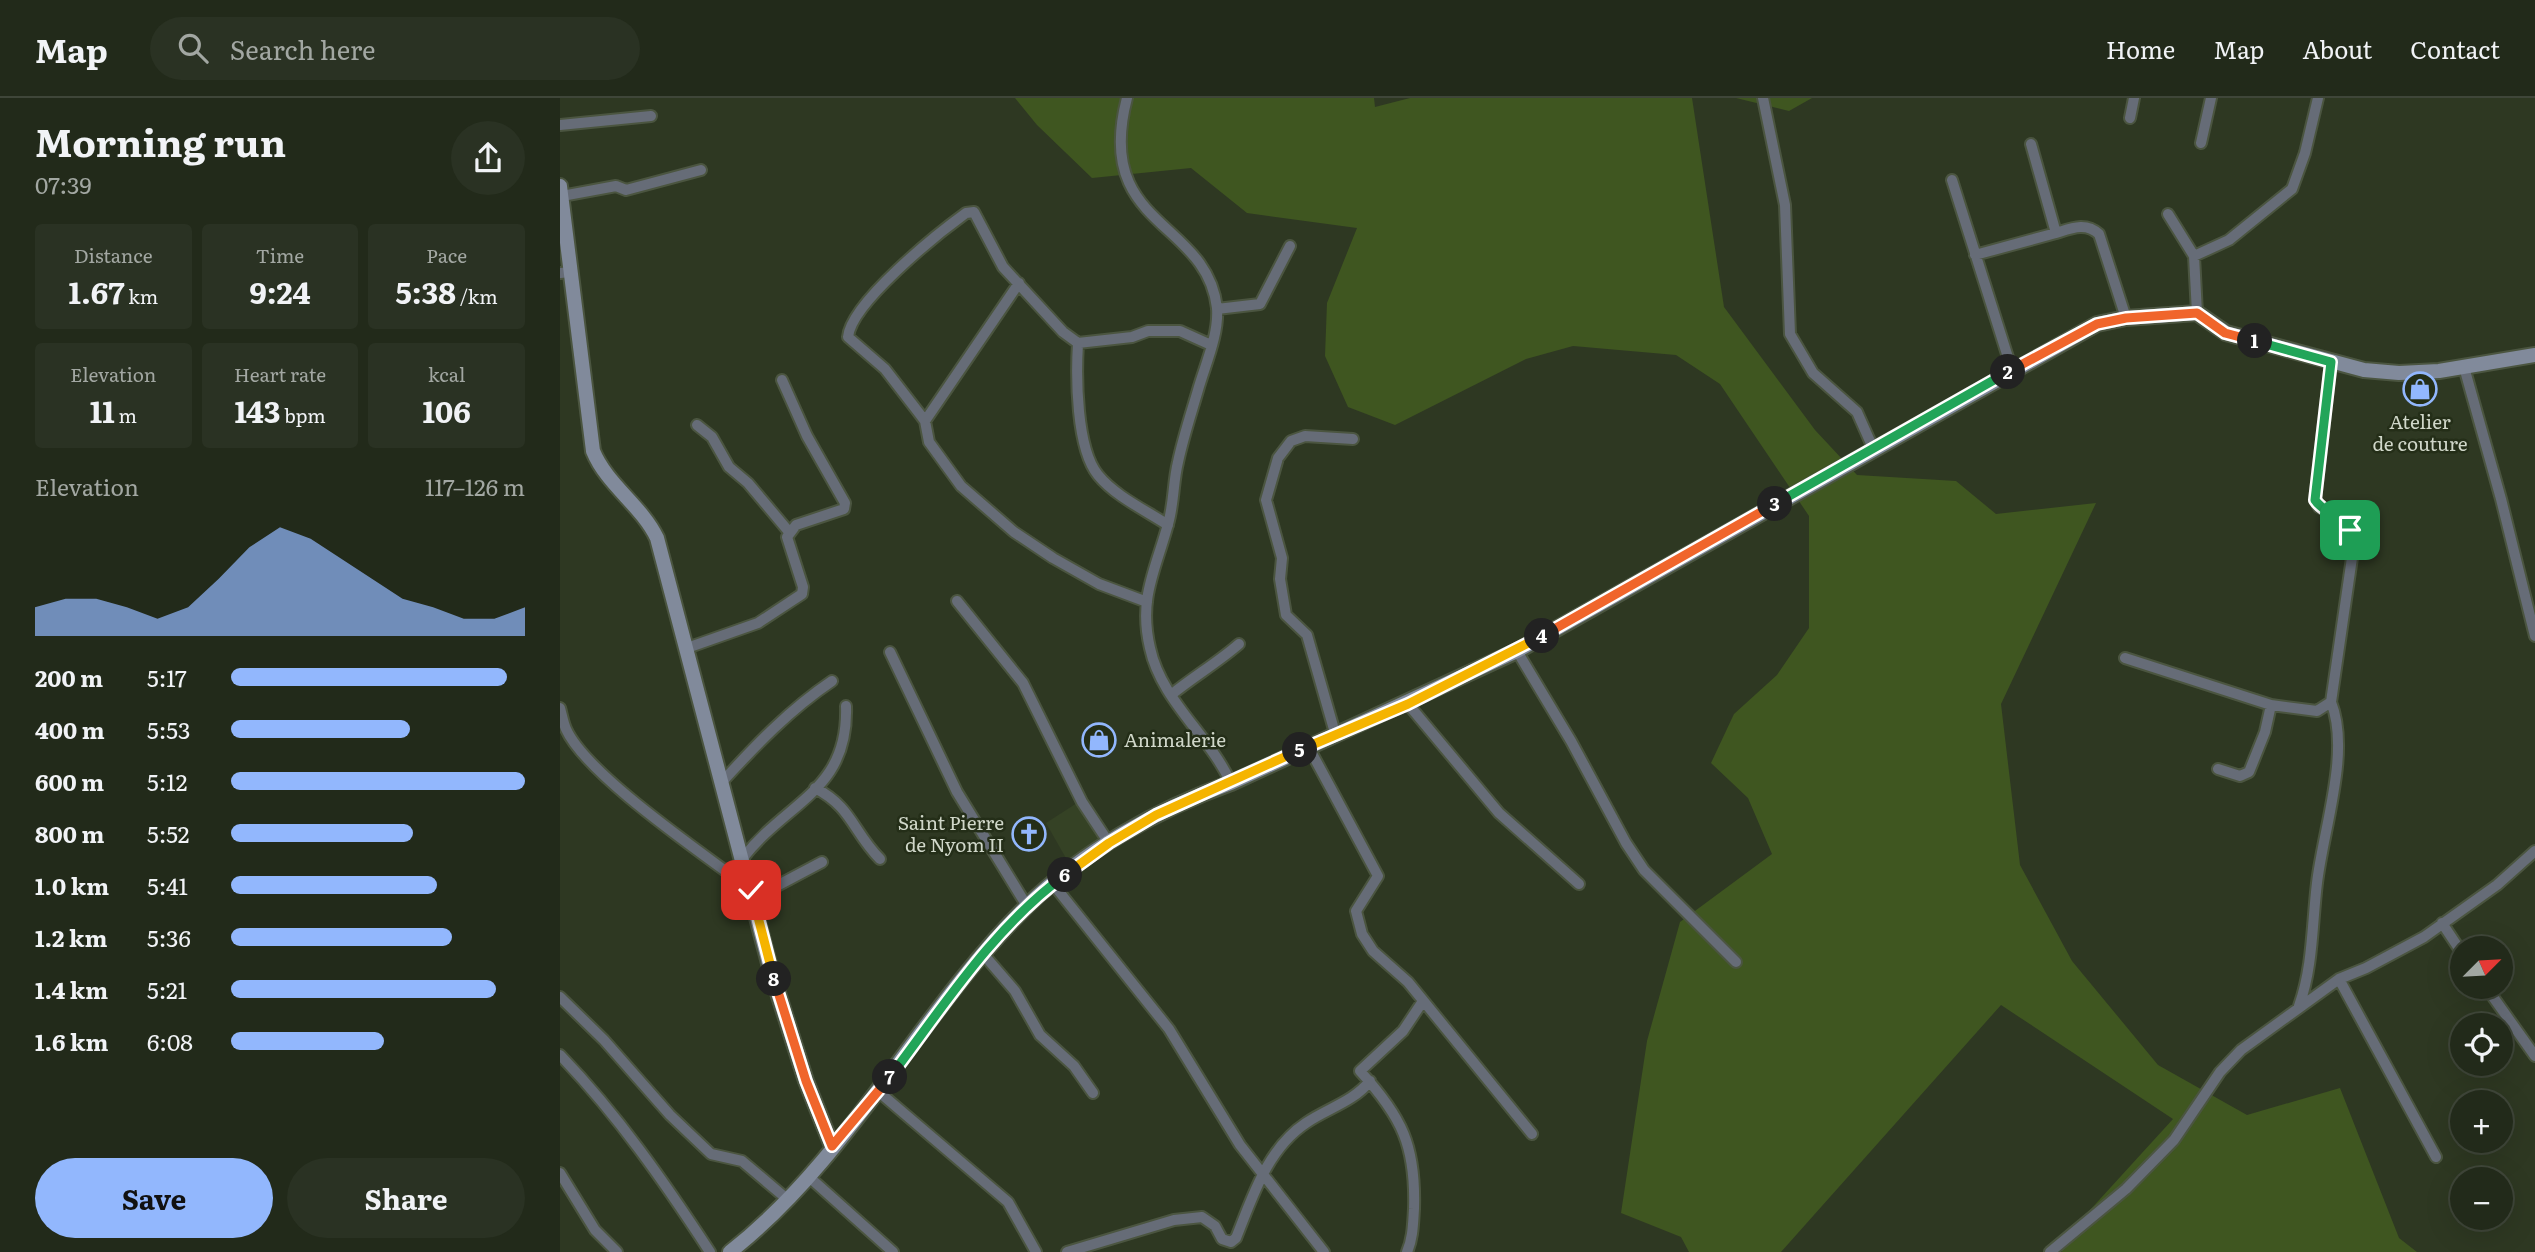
<!DOCTYPE html>
<html lang="en">
<head>
<meta charset="utf-8">
<style>
  :root { --surface:#222a1a; --page:#2a3223; --text:#f1f3f6; --muted:#a2a7a2; --line:#3f4639; --accent:#92b7fd }
  body { margin:0; font-family:Literata,serif; background:var(--page); color:var(--text); height:100vh; display:flex; flex-direction:column; font-size:26px; white-space:nowrap }
  * { box-sizing:border-box; margin:0 }
  p { font-size:23px; color:var(--muted) }
  .icon { flex:none; width:38px; height:38px; fill:none; stroke:currentColor; stroke-width:2; stroke-linecap:round; stroke-linejoin:round }
  .map { position:relative; flex:1; overflow:hidden }
  .panel { display:flex; flex-direction:column; background:var(--surface); width:560px }
  .panel>* { flex:none }
  .needle { width:46px; rotate:66deg }
  .buttons { position:absolute; left:1890px; top:838px; display:grid; gap:14px }
  .buttons a { display:grid; place-items:center; width:63px; height:63px; border-radius:50%; background:var(--surface); box-shadow:0 7px 28px #0002,0 0 0 2px var(--line); font-size:35px }
  .pin { position:absolute; display:grid; place-items:center; width:60px; height:60px; color:#fff; margin:-30px; border-radius:14px; box-shadow:0 4px 10px #0006 }
  .km { position:absolute; width:35px; height:35px; margin:-18px; border-radius:50%; background:#222; color:#fff; font-size:19px; line-height:35px; text-align:center }
  .round { display:grid; place-items:center; flex:none; width:74px; height:74px; border-radius:37px; background:var(--page) }
  .headline { display:flex; align-items:center; justify-content:space-between; height:119px; padding:0 35px }
  h1 { font-size:38px; font-weight:700; line-height:52px }
  .metrics { display:grid; grid-template-columns:repeat(3,1fr); gap:10px; height:119px; padding:7px 35px }
  .metrics div { display:grid; align-content:center; border-radius:7px; background:var(--page); text-align:center }
  .metrics b { font-size:30px; font-weight:700 }
  .metrics small { font-size:19px; font-weight:400 }
  .metrics p { font-size:19px }
  .chart { height:196px; padding:14px 35px }
  .chart p { display:flex; justify-content:space-between }
  .chart svg { width:100%; height:126px; margin-top:7px; fill:var(--accent); opacity:.7 }
  .button { display:flex; gap:14px; margin-top:auto; padding:14px 35px }
  .button a { flex:1; height:80px; border-radius:42px; background:var(--accent); color:#111; font-size:28px; font-weight:700; line-height:80px; text-align:center }
  .button a+a { background:var(--page); color:var(--text) }
  ul { padding:0 35px; list-style:none; font-size:23px }
  li { display:grid; grid-template-columns:112px 84px 1fr; align-items:center; height:52px }
  li i { height:18px; border-radius:9px; background:var(--accent) }
  header { display:flex; align-items:center; gap:42px; box-sizing:border-box; height:98px; padding:0 35px; background:var(--surface); border-bottom:2px solid var(--line) }
  header strong { font-size:33px }
  nav { display:flex; gap:38px; margin-inline-start:auto; font-size:24px }
  .search { width:490px; height:63px; background:var(--page); display:flex; align-items:center; gap:18px; box-sizing:border-box; padding:0 24px; border-radius:38px; color:var(--muted); font-size:26px }
  main { display:flex; flex:1; min-height:0 }
  .map>svg:first-child { display:block }
  .built { fill:#354225 }
  .green { fill:#3f5620 }
  .lines { fill:none; stroke-linecap:round; stroke-linejoin:round }
  .street-casing { stroke:#4b5540; stroke-width:14 }
  .secondary-casing { stroke:#4b5540; stroke-width:18 }
  .street { stroke:#666c77; stroke-width:10 }
  .secondary { stroke:#818a9b; stroke-width:14 }
  .split-1-casing { stroke:#fff; stroke-width:14 }
  .split-2-casing { stroke:#fff; stroke-width:14 }
  .split-3-casing { stroke:#fff; stroke-width:14 }
  .split-4-casing { stroke:#fff; stroke-width:14 }
  .split-5-casing { stroke:#fff; stroke-width:14 }
  .split-6-casing { stroke:#fff; stroke-width:14 }
  .split-7-casing { stroke:#fff; stroke-width:14 }
  .split-8-casing { stroke:#fff; stroke-width:14 }
  .split-9-casing { stroke:#fff; stroke-width:14 }
  .split-1 { stroke:#22a559; stroke-width:9 }
  .split-2 { stroke:#f0652b; stroke-width:9 }
  .split-3 { stroke:#22a559; stroke-width:9 }
  .split-4 { stroke:#f0652b; stroke-width:9 }
  .split-5 { stroke:#f5b400; stroke-width:9 }
  .split-6 { stroke:#f5b400; stroke-width:9 }
  .split-7 { stroke:#22a559; stroke-width:9 }
  .split-8 { stroke:#f0652b; stroke-width:9 }
  .split-9 { stroke:#f5b400; stroke-width:9 }
  .labels { text-anchor:middle; stroke-width:5; stroke-linejoin:round; paint-order:stroke }
  .poi-label { font-size:19px; fill:#d0d7c9; stroke:#242e18 }
</style>
</head>
<body>
<header>
<strong>Map</strong>
<div class="search"><svg class="icon" aria-label="search" viewBox="0 0 24 24"><circle cx="10" cy="10" r="6"/><path d="M15 15l6 6"/></svg>Search here</div>
<nav><a>Home</a><a>Map</a><a>About</a><a>Contact</a></nav>
</header>
<main>
<section class="panel">
<div class="headline"><div><h1>Morning run</h1><p>07:39</p></div><a class="round"><svg class="icon" aria-label="share" viewBox="0 0 24 24"><path d="M12 15V3M7 8l5-5 5 5M5 13v7h14v-7"/></svg></a></div>
<div class="metrics">
<div><p>Distance</p><b>1.67<small> km</small></b></div>
<div><p>Time</p><b>9:24</b></div>
<div><p>Pace</p><b>5:38<small> /km</small></b></div>
</div>
<div class="metrics">
<div><p>Elevation</p><b>11<small> m</small></b></div>
<div><p>Heart rate</p><b>143<small> bpm</small></b></div>
<div><p>kcal</p><b>106</b></div>
</div>
<div class="chart"><p><span>Elevation</span>117–126 m</p>
<svg viewBox="0 0 160 44" preserveAspectRatio="none"><path d="M0 44V34L10 31L20 31L30 34L40 38L50 34L60 24L70 13L80 6L90 10L100 17L110 24L120 31L130 34L140 38L150 38L160 34V44z"/></svg>
</div>
<ul>
<li><b>200 m</b>5:17<i style="width:94%"></i></li>
<li><b>400 m</b>5:53<i style="width:61%"></i></li>
<li><b>600 m</b>5:12<i style="width:100%"></i></li>
<li><b>800 m</b>5:52<i style="width:62%"></i></li>
<li><b>1.0 km</b>5:41<i style="width:70%"></i></li>
<li><b>1.2 km</b>5:36<i style="width:75%"></i></li>
<li><b>1.4 km</b>5:21<i style="width:90%"></i></li>
<li><b>1.6 km</b>6:08<i style="width:52%"></i></li>
</ul>
<div class="button"><a>Save</a><a>Share</a></div>
</section>
<div class="map">
<svg width="1975" height="1154" viewBox="0 0 1975 1154">
  <rect width="100%" height="100%" fill="#2e3822"/>
  <!-- built -->
  <path class="built" d="M 517,705 L 543,745 L 511,769 L 486,725 Z"/>
  <!-- green -->
  <path class="green" d="M 455,0 L 814,0 L 815,9 L 850,0 L 1132,0 L 1164,209 L 1255,332 L 1297,377 L 1396,383 L 1436,416 L 1536,405 L 1441,606 L 1460,767 L 1512,863 L 1598,967 L 1687,1017 L 1780,990 L 1839,1140 L 1857,1154 L 1502,1154 L 1499,1146 L 1613,1021 L 1441,907 L 1221,1154 L 1129,1154 L 1121,1139 L 1061,1115 L 1087,943 L 1120,824 L 1212,756 L 1188,700 L 1151,665 L 1174,616 L 1217,577 L 1249,530 L 1249,418 L 1160,286 L 1116,257 L 1013,248 L 966,261 L 835,327 L 788,309 L 765,258 L 767,205 L 797,130 L 687,115 L 631,70 L 532,80 L 477,27 Z
    M 1176,0 L 1252,0 L 1229,13 Z"/>
  <g class="lines">
    <defs>
      <path id="street" d="M 567,0 C 533,130 647,121 657,210 C 659,237 645,267 638,292 C 631,316 623,340 618,364 C 613,384 614,406 608,426 C 596,471 578,500 590,550 C 601,602 649,637 671,685
        M 1203,0 L 1225,107 L 1230,236 L 1253,275 L 1297,314 L 1313,350
        M 1570,20 L 1574,0
        M 0,27 L 91,18
        M 1641,45 L 1651,0
        M 1392,82 L 1452,272
        M 2,98 L 56,88 L 66,92 L 141,72
        M 1608,116 L 1634,158
        M 1496,135 C 1512,130 1526,124 1539,136 L 1566,220
        M 1415,157 L 1496,135 L 1471,46
        M 0,175 L 11,174
        M 657,211 L 700,206 L 730,148
        M 1637,215 L 1634,158 L 1669,142 L 1732,91 L 1745,55 L 1758,0
        M 518,245 L 572,239 L 588,233 L 620,233 L 651,247
        M 1904,269 L 1941,401 L 1975,538
        M 365,323 L 459,185
        M 137,327 L 152,339 L 169,369 L 188,385 L 230,435
        M 397,503 L 463,585 L 522,704 L 549,745
        M 587,504 L 539,486 L 493,460 L 454,434 L 401,388 L 369,344 L 365,323 L 359,315 L 325,271 L 288,239 C 291,205 377,136 406,115 L 414,114 L 443,169 L 503,234 L 518,245 C 516,278 516,350 538,377 C 555,398 585,412 608,427
        M 127,550 L 198,525 L 242,496 L 243,489 L 227,439 L 236,427 L 284,411 L 285,405 L 247,338 L 222,282
        M 957,553 L 1011,643 L 1066,745 L 1084,772 L 1176,864
        M 330,554 L 397,694 L 467,808
        M 1565,560 L 1711,607 L 1757,613 L 1771,604 L 1794,446 L 1784,421 L 1759,409 L 1755,402 L 1771,264
        M 611,597 C 633,579 657,565 679,546
        M 848,606 L 939,715 L 1019,786
        M 0,610 C 2,617 3,624 6,631 C 27,678 147,758 191,792
        M 775,635 L 747,537 L 726,517 L 720,481 L 722,460 L 706,402 L 718,360 L 731,343 L 745,338 L 793,341
        M 748,648 L 818,778 L 796,813 L 802,836 L 813,853 L 848,884 L 972,1036
        M 1658,671 L 1680,678 L 1689,674 L 1705,634 L 1711,607
        M 161,685 C 196,647 229,612 272,583
        M 255,690 C 292,709 293,734 320,761
        M 183,760 C 227,703 289,693 286,608
        M 493,786 L 609,931 L 680,1047 L 764,1154
        M 194,800 L 262,764
        M 1882,825 L 1902,855
        M 424,857 L 455,893 L 480,937 L 514,968 L 533,995
        M 1779,881 L 1876,1059
        M 1926,889 L 1975,958
        M 0,899 L 44,942 L 110,1017 L 151,1056 L 182,1063 L 227,1101
        M 1739,908 C 1753,869 1752,826 1757,785 C 1763,732 1791,654 1771,604
        M 0,957 C 58,1017 105,1085 150,1154
        M 319,994 L 448,1104 L 476,1154
        M 0,1075 L 35,1132 L 57,1154
        M 248,1078 L 333,1154
        M 507,1154 L 614,1122 L 642,1119 L 655,1128 L 662,1141 L 671,1144 L 676,1140 C 693,1098 707,1051 746,1025 C 768,1010 793,1004 810,983
        M 847,1154 C 853,1140 853,1126 854,1111 C 856,1048 842,1019 800,973 L 843,933 L 863,903
        M 1490,1154 L 1566,1091 L 1614,1042 L 1660,974 L 1681,952 L 1779,881 L 1806,870 L 1864,839 L 1937,787 L 1975,753"/>
      <path id="secondary" d="M 0,88 L 33,353 C 47,387 81,407 97,440 L 211,873 L 246,983 L 272,1048
        M 170,1154 C 291,1059 359,914 467,808 C 523,753 598,711 671,685 L 957,553 L 1537,226 L 1566,220 L 1637,215 L 1666,235 L 1804,272 L 1839,275 L 1879,273 L 1975,257"/>
    </defs>
    <!-- street casing -->
    <use href="#street" class="street-casing"/>
    <!-- secondary casing -->
    <use href="#secondary" class="secondary-casing"/>
    <!-- street -->
    <use href="#street" class="street"/>
    <!-- secondary -->
    <use href="#secondary" class="secondary"/>
  </g>
  <g class="lines">
    <defs>
      <path id="split-1" d="M 1695,243 L 1771,264 L 1755,402 C 1764,416 1781,416 1790,432"/>
      <path id="split-2" d="M 1448,274 L 1537,226 L 1566,220 L 1637,215 L 1665,235 L 1695,243"/>
      <path id="split-3" d="M 1215,406 L 1448,274"/>
      <path id="split-4" d="M 982,538 L 1215,406"/>
      <path id="split-5" d="M 740,652 L 848,606 L 982,538"/>
      <path id="split-6" d="M 505,777 L 549,745 L 596,717 L 740,652"/>
      <path id="split-7" d="M 330,979 C 383,909 433,830 505,777"/>
      <path id="split-8" d="M 214,881 L 246,983 L 272,1048 L 330,979"/>
      <path id="split-9" d="M 191,792 L 214,881"/>
    </defs>
    <!-- split-1 casing -->
    <use href="#split-1" class="split-1-casing"/>
    <!-- split-2 casing -->
    <use href="#split-2" class="split-2-casing"/>
    <!-- split-3 casing -->
    <use href="#split-3" class="split-3-casing"/>
    <!-- split-4 casing -->
    <use href="#split-4" class="split-4-casing"/>
    <!-- split-5 casing -->
    <use href="#split-5" class="split-5-casing"/>
    <!-- split-6 casing -->
    <use href="#split-6" class="split-6-casing"/>
    <!-- split-7 casing -->
    <use href="#split-7" class="split-7-casing"/>
    <!-- split-8 casing -->
    <use href="#split-8" class="split-8-casing"/>
    <!-- split-9 casing -->
    <use href="#split-9" class="split-9-casing"/>
    <!-- split-1 -->
    <use href="#split-1" class="split-1"/>
    <!-- split-2 -->
    <use href="#split-2" class="split-2"/>
    <!-- split-3 -->
    <use href="#split-3" class="split-3"/>
    <!-- split-4 -->
    <use href="#split-4" class="split-4"/>
    <!-- split-5 -->
    <use href="#split-5" class="split-5"/>
    <!-- split-6 -->
    <use href="#split-6" class="split-6"/>
    <!-- split-7 -->
    <use href="#split-7" class="split-7"/>
    <!-- split-8 -->
    <use href="#split-8" class="split-8"/>
    <!-- split-9 -->
    <use href="#split-9" class="split-9"/>
  </g>
  <!-- icons -->
  <defs>
    <symbol id="shop-ring" viewBox="-11 -11 22 22"><circle r="9.5" fill="#242e18" stroke="#92b7fd" stroke-width="1.5"/><path d="M-5-2.5h2.3a2.7 3.5 0 0 1 5.4 0H5L5.5 6h-11ZM-1.5-2.5h3a1.5 2.3 0 0 0-3 0Z" fill="#92b7fd"/></symbol>
    <symbol id="church-ring" viewBox="-11 -11 22 22"><circle r="9.5" fill="#242e18" stroke="#92b7fd" stroke-width="1.5"/><path d="M-1.2-6h2.4v3.5h3.3v2.4h-3.3V6h-2.4V-.1h-3.3v-2.4h3.3Z" fill="#92b7fd"/></symbol>
  </defs>
  <g fill-rule="evenodd">
    <use href="#shop-ring" x="1841" y="272" width="38" height="38"/>
    <use href="#shop-ring" x="520" y="623" width="38" height="38"/>
    <use href="#church-ring" x="450" y="717" width="38" height="38"/>
  </g>
  <g class="labels">
    <!-- poi labels -->
    <g class="poi-label">
      <text x="1860" y="331">Atelier<tspan x="1860" dy="22">de couture</tspan></text>
      <text x="564" y="649" text-anchor="start">Animalerie</text>
      <text x="444" y="732" text-anchor="end">Saint Pierre<tspan x="444" dy="22">de Nyom II</tspan></text>
    </g>
  </g>
</svg>
<div class="buttons">
<a><svg class="needle" viewBox="-14 -14 28 28"><path d="M0-13l5 13h-10z" fill="#e53935"/><path d="M0 13l5-13h-10z" fill="#a2a7a2"/></svg></a>
<a><svg class="icon" aria-label="locate" viewBox="0 0 24 24"><circle cx="12" cy="12" r="6"/><path d="M12 2v4M12 18v4M2 12h4M18 12h4"/></svg></a>
<a>+</a>
<a>−</a>
</div>
<div class="pin" style="left:1790px;top:432px;background:#1e9e55"><svg class="icon" aria-label="arrive" viewBox="0 0 24 24"><path d="M6 21V4h12l-3 4 3 4H6"/></svg></div>
<div class="pin" style="left:191px;top:792px;background:#d93025"><svg class="icon" aria-label="check" viewBox="0 0 24 24"><path d="M5 12l5 5 9-10"/></svg></div>
<b class="km" style="left:1695px;top:243px">1</b>
<b class="km" style="left:1448px;top:274px">2</b>
<b class="km" style="left:1215px;top:406px">3</b>
<b class="km" style="left:982px;top:538px">4</b>
<b class="km" style="left:740px;top:652px">5</b>
<b class="km" style="left:505px;top:777px">6</b>
<b class="km" style="left:330px;top:979px">7</b>
<b class="km" style="left:214px;top:881px">8</b>
</div>
</main>
</body>
</html>
